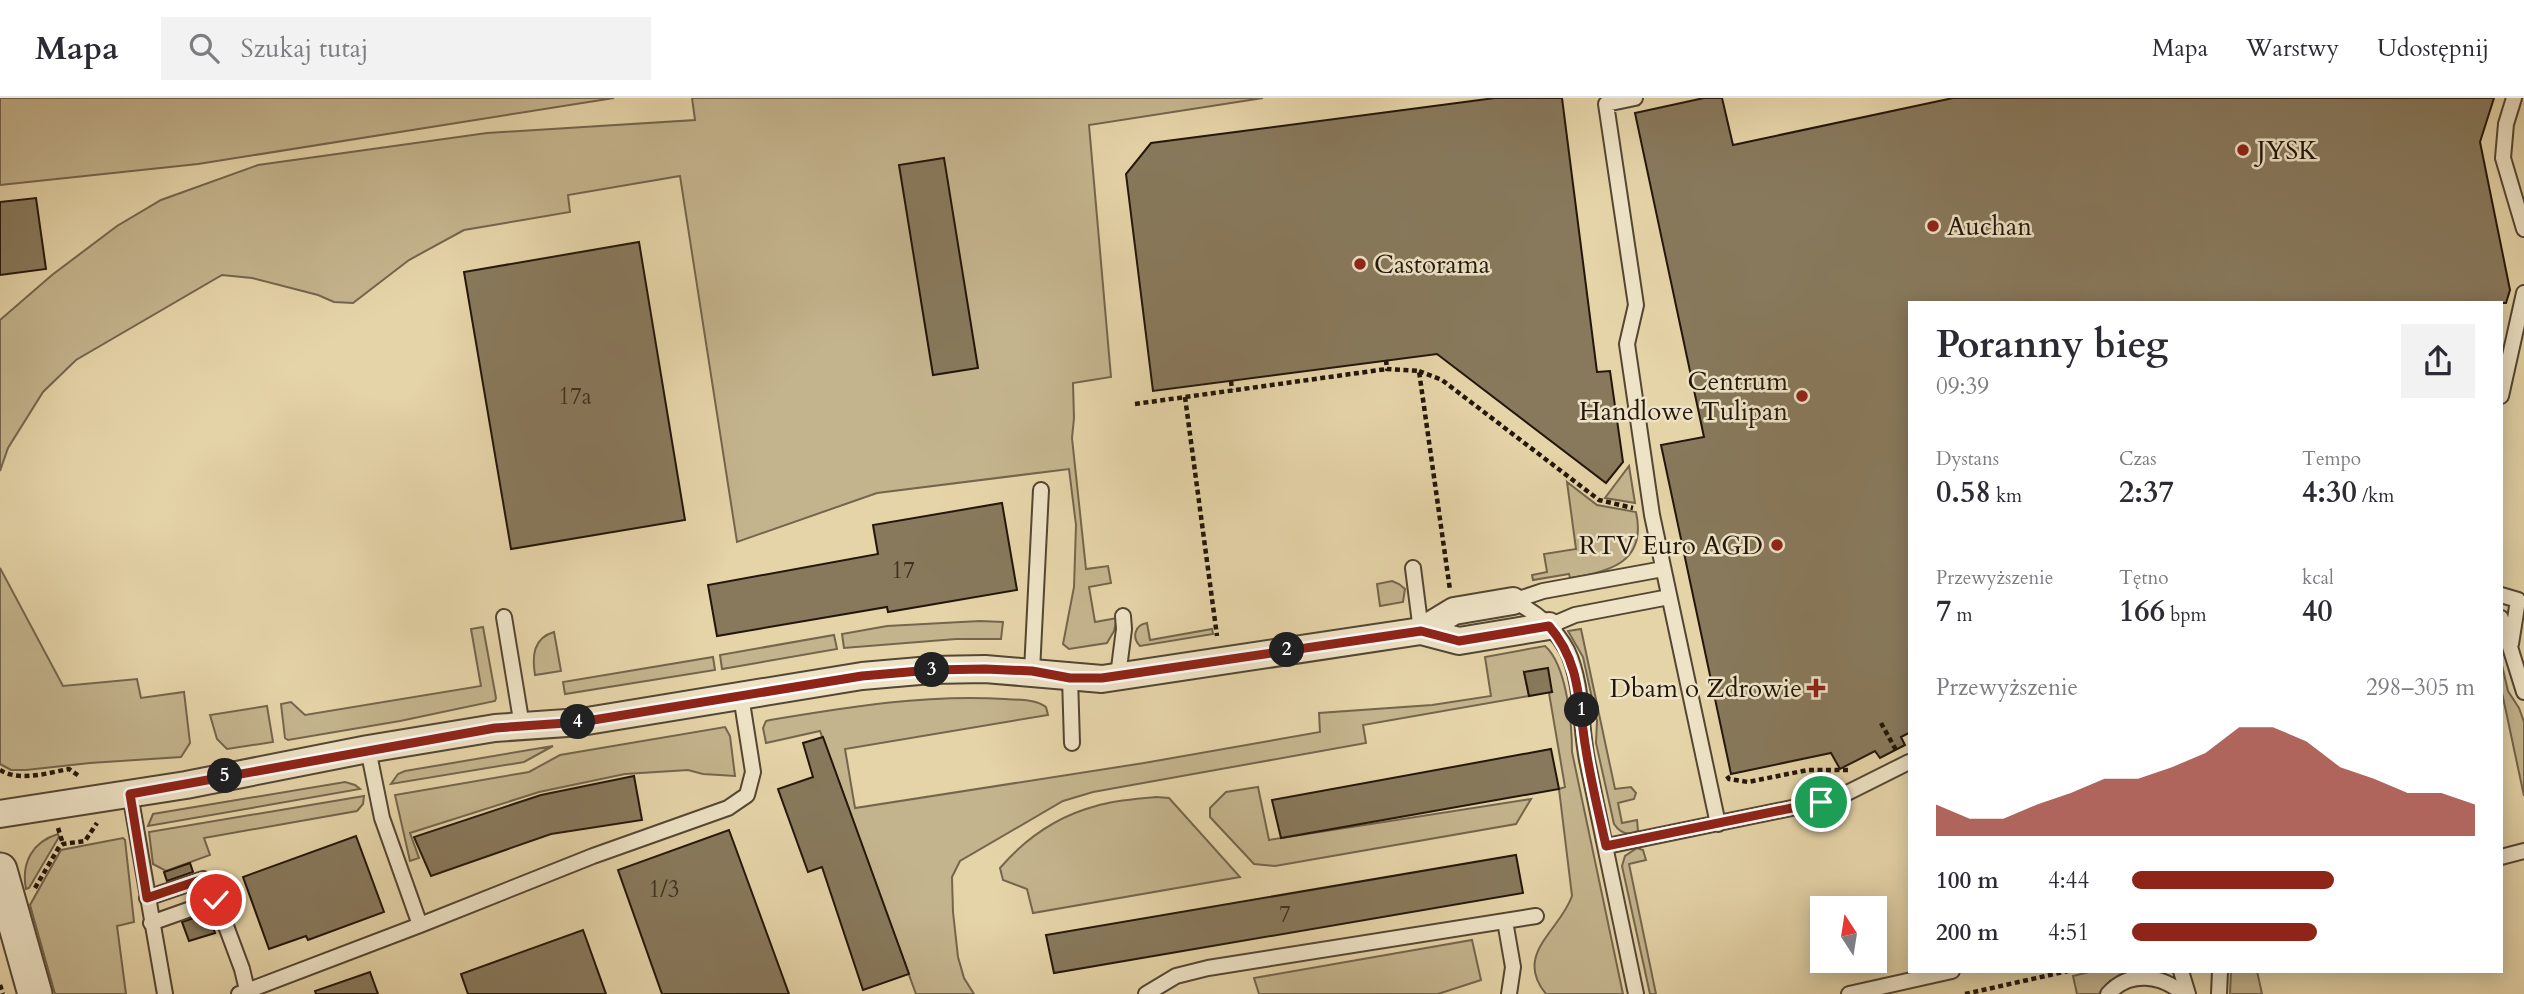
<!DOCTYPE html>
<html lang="pl">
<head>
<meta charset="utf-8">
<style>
  :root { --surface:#fff; --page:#f2f2f3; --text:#2b2b33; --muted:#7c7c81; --line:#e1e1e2; --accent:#8f2418 }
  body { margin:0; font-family:Cardo,serif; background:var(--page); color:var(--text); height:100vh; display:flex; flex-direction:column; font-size:26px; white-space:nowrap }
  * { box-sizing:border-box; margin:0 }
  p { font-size:23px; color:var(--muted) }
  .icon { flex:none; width:38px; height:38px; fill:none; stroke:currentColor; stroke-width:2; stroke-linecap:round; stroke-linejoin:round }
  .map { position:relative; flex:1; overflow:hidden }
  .side { position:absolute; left:1908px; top:203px; width:595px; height:672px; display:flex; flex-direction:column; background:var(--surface); border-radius:0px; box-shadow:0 4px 18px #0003 }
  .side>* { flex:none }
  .needle { width:46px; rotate:348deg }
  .controls { position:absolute; left:1810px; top:798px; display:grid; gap:14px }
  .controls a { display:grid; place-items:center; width:77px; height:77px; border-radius:0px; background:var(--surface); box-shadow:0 4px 18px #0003; font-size:35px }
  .pin { position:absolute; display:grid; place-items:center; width:60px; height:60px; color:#fff; margin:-30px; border:4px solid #fff; border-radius:50%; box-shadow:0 2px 7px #0007 }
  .km { position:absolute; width:35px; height:35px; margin:-18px; border-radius:50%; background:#222; color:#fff; font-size:19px; line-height:35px; text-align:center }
  .round { display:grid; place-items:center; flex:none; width:74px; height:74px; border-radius:0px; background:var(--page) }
  .summary { display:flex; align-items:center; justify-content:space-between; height:119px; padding:0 28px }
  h1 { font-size:38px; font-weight:700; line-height:52px }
  .stats { display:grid; grid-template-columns:repeat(3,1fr); gap:10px; height:119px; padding:7px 28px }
  .stats div { display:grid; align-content:center }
  .stats b { font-size:30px; font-weight:700 }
  .stats small { font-size:19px; font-weight:400 }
  .stats p { font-size:19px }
  .chart { height:196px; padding:14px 28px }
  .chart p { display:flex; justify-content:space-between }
  .chart svg { width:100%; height:126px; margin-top:7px; fill:var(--accent); opacity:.7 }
  ul { padding:0 28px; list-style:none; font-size:23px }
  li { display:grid; grid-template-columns:112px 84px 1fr; align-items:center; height:52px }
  li i { height:18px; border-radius:9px; background:var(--accent) }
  header { display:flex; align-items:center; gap:42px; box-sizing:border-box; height:98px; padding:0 35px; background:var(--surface); border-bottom:2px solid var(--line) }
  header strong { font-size:33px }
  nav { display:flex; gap:38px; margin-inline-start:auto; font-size:24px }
  .search { width:490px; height:63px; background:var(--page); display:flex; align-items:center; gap:18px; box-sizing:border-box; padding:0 24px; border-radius:0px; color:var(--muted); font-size:26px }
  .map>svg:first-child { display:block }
  .green { fill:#c4b48d; stroke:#74654c; stroke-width:2 }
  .building { fill:#88795c; stroke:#23160a; stroke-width:2 }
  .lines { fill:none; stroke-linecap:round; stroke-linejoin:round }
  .service-casing { stroke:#544632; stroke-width:18 }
  .minor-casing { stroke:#544632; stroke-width:30 }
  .tertiary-casing { stroke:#544632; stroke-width:37 }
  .path { stroke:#23160a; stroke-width:4.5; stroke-dasharray:5 3.5; stroke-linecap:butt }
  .service { stroke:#eee3c6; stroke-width:14 }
  .minor { stroke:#eee3c6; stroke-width:26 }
  .tertiary { stroke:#eee3c6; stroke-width:33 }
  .route-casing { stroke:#fff; stroke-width:14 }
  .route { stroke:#8f2418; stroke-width:9 }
  .poi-dot { fill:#8f2418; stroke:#eee3c6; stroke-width:2.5 }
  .labels { text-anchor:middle; stroke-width:5; stroke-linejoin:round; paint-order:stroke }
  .number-label { font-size:23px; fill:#3c2f1e }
  .poi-label { font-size:26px; fill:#23160a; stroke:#eee3c6; text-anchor:start }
</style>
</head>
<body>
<header>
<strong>Mapa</strong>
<div class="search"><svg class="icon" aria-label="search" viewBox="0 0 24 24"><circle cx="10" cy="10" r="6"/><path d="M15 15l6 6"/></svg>Szukaj tutaj</div>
<nav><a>Mapa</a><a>Warstwy</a><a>Udostępnij</a></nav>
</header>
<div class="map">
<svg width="2524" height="896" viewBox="0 0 2524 896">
  <rect width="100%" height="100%" fill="#e5d4a8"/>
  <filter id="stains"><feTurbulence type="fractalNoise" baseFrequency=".00286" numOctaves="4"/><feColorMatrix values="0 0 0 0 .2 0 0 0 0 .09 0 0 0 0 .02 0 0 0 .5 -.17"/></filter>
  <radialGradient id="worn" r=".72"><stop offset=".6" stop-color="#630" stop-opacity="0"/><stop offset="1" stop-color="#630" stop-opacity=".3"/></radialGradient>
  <!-- green -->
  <path class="green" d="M 0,0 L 614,0 L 198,66 L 0,87 Z
    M 692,0 L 1263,0 L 1089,27 L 1111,279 L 1073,285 L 1074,320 L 1072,340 L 1086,471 L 1108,468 L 1111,485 L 1089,489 L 1095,524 L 1117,520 L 1114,533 L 1107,545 L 1069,551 L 1063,546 L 1074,489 L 1076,427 L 1069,371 L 877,395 L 737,444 L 680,78 L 568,97 L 570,114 L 464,132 L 409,162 L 353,205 L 334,204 L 318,197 L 252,180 L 222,177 L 76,262 L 43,294 L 8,350 L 0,373 L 0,222 L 52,177 L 117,128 L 161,102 L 258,67 L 487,35 L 695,22 Z
    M 1629,368 L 1635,405 L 1605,400 Z
    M 1567,384 L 1597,407 L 1636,414 C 1647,464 1610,474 1570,480 L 1569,476 L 1533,482 L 1532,477 L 1547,474 L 1544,456 L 1576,451 Z
    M 0,470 L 63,588 L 137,581 L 141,600 L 184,594 L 190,645 L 181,659 L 90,665 L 26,672 L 11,672 L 0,666 Z
    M 1392,483 L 1399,486 L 1405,491 L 1403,504 L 1380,508 L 1377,486 Z
    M 980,523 L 1003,524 L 1001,541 L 956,541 L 844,550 L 842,536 L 887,528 Z
    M 1147,525 L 1150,542 L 1212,531 L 1213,536 L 1140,548 C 1132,540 1134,527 1147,525 Z
    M 483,529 L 496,600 L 495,603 L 400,623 L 288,642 L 285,640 L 281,606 L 291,604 L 305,617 L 481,588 L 471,531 Z
    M 1581,531 L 1615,691 L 1631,689 L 1636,695 L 1634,701 L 1618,705 L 1622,725 L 1637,722 L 1638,733 C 1628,738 1620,735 1614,726 L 1596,645 L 1597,623 L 1583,559 L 1568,533 Z
    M 554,534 L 561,573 L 535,577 C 532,558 533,540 554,534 Z
    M 834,537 L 837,551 L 722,571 L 720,557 Z
    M 1545,548 C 1567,567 1572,627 1572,654 L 1623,896 L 1546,896 C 1513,856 1560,833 1572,798 L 1559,691 L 1565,689 L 1549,595 L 1552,594 L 1524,574 L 1529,598 L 1363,627 L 1366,645 L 1093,694 L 1063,703 L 960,763 L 952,779 L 953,814 L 958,859 L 964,880 L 974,896 L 916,896 L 820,633 L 766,645 L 763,630 L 766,623 L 770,622 C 848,609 926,596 1005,601 C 1018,602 1036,601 1046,609 L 1048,617 L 845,651 L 855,710 L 1144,665 L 1320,634 L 1319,615 L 1432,607 L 1491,598 L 1485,559 Z
    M 713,559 L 715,572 L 565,596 L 563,584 Z
    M 2501,563 L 2508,593 L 2519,610 L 2524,624 L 2524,698 L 2501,590 Z
    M 267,608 L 273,644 L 227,651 L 217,641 L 210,617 Z
    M 725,629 L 730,638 L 735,678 L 703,676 L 688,672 L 625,676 L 539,694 L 410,735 L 419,760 L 410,763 L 395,697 L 529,674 L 560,657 Z
    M 553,648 L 524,664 L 391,686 L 398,676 L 405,673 Z
    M 345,684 L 355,687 L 360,691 L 148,728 L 153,716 Z
    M 1258,689 L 1269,742 L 1531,701 L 1516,726 L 1275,768 L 1254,766 L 1210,719 L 1210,710 L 1226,694 Z
    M 364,698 L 363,706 L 357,713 L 204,740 L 210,757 L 166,773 L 153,766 L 149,734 Z
    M 1156,699 L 1169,700 L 1240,779 L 1033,815 L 1027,791 L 1003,782 L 1000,770 C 1025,741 1058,718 1096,708 C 1115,702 1136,701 1156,699 Z
    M 58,736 L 59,739 L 29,790 L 26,791 C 21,765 32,744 58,736 Z
    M 123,740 L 125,742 L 134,824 L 117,828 L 126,896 L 55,896 L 30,807 L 61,752 Z
    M 1637,750 L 1643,752 L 1646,762 L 1629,766 L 1656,896 L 1650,896 L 1622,768 L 1625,758 Z
    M 1472,842 L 1481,882 L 1438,896 L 1259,896 L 1254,880 Z
    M 2093,873 L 2134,873 L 2110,883 L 2099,896 L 2077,896 L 2073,878 Z
    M 2231,873 L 2257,873 L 2262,896 L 2230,896 Z"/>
  <!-- building -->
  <path class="building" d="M 1495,0 L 1562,0 L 1597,274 L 1610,273 L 1623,364 L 1606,385 L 1437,256 L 1153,293 L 1126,76 L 1151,45 Z
    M 1704,0 L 1722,0 L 1733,47 L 1953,0 L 2494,0 L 2480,44 L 2510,192 L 2506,205 L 1909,205 L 1909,635 L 1901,639 L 1905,647 L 1880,660 L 1875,653 L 1840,671 L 1831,655 L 1731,676 L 1661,347 L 1704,339 L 1635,15 Z
    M 944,60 L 978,270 L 933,277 L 899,67 Z
    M 36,100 L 46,171 L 0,177 L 0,104 Z
    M 639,144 L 685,422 L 511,451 L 464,174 Z
    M 1002,405 L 1017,492 L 888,514 L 887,509 L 717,538 L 708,487 L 878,456 L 873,427 Z
    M 1548,570 L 1552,594 L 1529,598 L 1524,574 Z
    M 823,639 L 909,876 L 863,892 L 822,769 L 808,774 L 778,691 L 813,679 L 803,645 Z
    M 1551,651 L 1559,691 L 1281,740 L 1272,702 Z
    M 634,678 L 642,722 L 551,736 L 431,778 L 414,739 L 541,697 Z
    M 729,732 L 789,896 L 662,896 L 618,772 Z
    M 356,738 L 384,814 L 308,842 L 306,838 L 269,851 L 243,779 Z
    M 1516,757 L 1523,795 L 1054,875 L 1046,837 Z
    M 190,765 L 193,774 L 167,783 L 164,774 Z
    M 208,815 L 215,835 L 189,843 L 182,824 Z
    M 583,832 L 606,896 L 468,896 L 461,876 Z
    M 370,874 L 378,896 L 316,896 L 315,893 Z"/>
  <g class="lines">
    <defs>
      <path id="service" d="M 1635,0 L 1606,6 L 1636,207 L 1627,246 L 1652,417 L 1718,726
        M 2514,0 L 2506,26 L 2503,60 L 2524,131
        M 2501,298 L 2524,195
        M 1413,470 L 1421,533
        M 2501,497 L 2518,502 L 2511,546
        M 1513,503 C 1536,514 1555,530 1567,552 C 1583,586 1580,626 1587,662 C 1603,740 1620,818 1636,896
        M 1513,503 L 1543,493 L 1663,471
        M 504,519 L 522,628
        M 2501,520 L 2524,594
        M 1549,528 L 1575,517 L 1669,499
        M 1032,573 L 1041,392
        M 1118,578 L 1124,531 L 1123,518
        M 1070,580 L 1072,645
        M 368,651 L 382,720 L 420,827
        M 130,696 L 165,896
        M 1607,748 L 1821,704 L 1839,699 L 1909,664
        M 2501,759 L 2524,753
        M 147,800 L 203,781 L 210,785 L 242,871 L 248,896
        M 1505,823 L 1513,869 L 1509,896
        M 151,825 L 216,802
        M 2181,873 L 2188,896
        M 239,896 L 420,827 L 593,758 L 728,710 L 747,697 L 753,674 L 741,598
        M 1146,896 L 1176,878 L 1208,870 L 1536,818
        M 1849,896 L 1952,873
        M 2108,896 C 2130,872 2161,877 2184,896
        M 2219,896 L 2220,873"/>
      <path id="minor" d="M 1421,533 L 1454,513 L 1513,503
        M 0,716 L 186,687 L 368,651 L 495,630 L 581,624 L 862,578 L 931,572 L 985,571 L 1102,581 L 1421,533 L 1459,543 L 1549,528"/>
      <path id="tertiary" d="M 0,772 L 35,896"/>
    </defs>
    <!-- service casing -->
    <use href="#service" class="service-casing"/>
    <!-- minor casing -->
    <use href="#minor" class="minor-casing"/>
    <!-- tertiary casing -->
    <use href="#tertiary" class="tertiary-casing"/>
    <!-- path -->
    <path class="path" d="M 1386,262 L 1387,271 L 1419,273 L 1450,492
      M 1419,273 L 1442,282 L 1599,402 L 1633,410
      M 1231,283 L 1232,292
      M 1185,299 L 1217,538
      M 1135,306 L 1387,271
      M 1881,625 L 1896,652
      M 0,672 C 20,684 47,675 69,671 L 79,678
      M 1727,678 L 1729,681 L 1748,684 L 1808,672 L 1848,672
      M 58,730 L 63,746
      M 35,790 L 59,749 L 63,746 L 85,743 L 97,725
      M 0,887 L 3,896
      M 1965,896 L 2068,873"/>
    <!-- service -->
    <use href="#service" class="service"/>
    <!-- minor -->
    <use href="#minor" class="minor"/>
    <!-- tertiary -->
    <use href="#tertiary" class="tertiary"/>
  </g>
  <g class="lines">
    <defs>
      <path id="route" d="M 216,802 L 210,785 L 203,781 L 147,800 L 130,696 L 495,630 L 581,624 L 862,578 L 931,572 L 985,571 L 1032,573 L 1070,580 L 1102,580 L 1421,533 L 1459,543 L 1549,528 C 1582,566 1578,607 1586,652 C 1591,684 1599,716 1606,748 L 1821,704"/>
    </defs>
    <!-- route casing -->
    <use href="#route" class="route-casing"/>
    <!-- route -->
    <use href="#route" class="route"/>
  </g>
  <!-- markers -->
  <g class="poi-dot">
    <circle cx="2243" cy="52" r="7"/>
    <circle cx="1933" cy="128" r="7"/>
    <circle cx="1360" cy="166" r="7"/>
    <circle cx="1802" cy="298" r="7"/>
    <circle cx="1777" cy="447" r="7"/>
    <path d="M1812.5 579.5h7v7h7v7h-7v7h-7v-7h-7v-7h7z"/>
  </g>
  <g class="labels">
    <!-- number labels -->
    <g class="number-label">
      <text x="575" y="306">17a</text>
      <text x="903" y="480">17</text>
      <text x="664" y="799">1/3</text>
      <text x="1285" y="824">7</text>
    </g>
    <!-- poi labels -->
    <g class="poi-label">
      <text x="2257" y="61">JYSK</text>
      <text x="1947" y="137">Auchan</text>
      <text x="1374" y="175">Castorama</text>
      <text x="1788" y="292" text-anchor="end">Centrum<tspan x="1788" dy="30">Handlowe Tulipan</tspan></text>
      <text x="1763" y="456" text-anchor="end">RTV Euro AGD</text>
      <text x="1802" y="599" text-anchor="end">Dbam o Zdrowie</text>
    </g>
  </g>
  <rect width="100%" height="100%" filter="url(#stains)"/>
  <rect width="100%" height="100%" fill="url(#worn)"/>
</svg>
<div class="controls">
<a><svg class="needle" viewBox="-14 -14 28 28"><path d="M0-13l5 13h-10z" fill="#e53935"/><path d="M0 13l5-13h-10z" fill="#7c7c81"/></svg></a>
</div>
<div class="pin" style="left:1821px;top:704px;background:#1e9e55"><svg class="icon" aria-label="arrive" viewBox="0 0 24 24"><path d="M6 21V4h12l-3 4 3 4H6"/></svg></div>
<div class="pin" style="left:216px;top:802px;background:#d93025"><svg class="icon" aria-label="check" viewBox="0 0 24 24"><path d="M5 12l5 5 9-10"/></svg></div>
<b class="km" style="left:1582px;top:612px">1</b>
<b class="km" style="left:1287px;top:552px">2</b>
<b class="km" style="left:932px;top:572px">3</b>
<b class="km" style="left:578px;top:624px">4</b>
<b class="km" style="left:225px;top:678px">5</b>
<section class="side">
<div class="summary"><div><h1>Poranny bieg</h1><p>09:39</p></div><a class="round"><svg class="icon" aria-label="share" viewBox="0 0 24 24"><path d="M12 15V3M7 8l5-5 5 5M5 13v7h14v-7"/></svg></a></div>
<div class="stats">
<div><p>Dystans</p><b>0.58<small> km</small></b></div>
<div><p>Czas</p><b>2:37</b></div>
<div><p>Tempo</p><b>4:30<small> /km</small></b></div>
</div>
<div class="stats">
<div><p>Przewyższenie</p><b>7<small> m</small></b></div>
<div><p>Tętno</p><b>166<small> bpm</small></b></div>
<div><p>kcal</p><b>40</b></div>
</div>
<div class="chart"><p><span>Przewyższenie</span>298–305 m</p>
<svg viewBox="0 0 160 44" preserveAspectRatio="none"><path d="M0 44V33L10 38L20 38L30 33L40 29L50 24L60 24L70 20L80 15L90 6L100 6L110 11L120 20L130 24L140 29L150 29L160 33V44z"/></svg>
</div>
<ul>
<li><b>100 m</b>4:44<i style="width:59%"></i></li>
<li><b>200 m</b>4:51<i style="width:54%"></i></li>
</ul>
</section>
</div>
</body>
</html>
